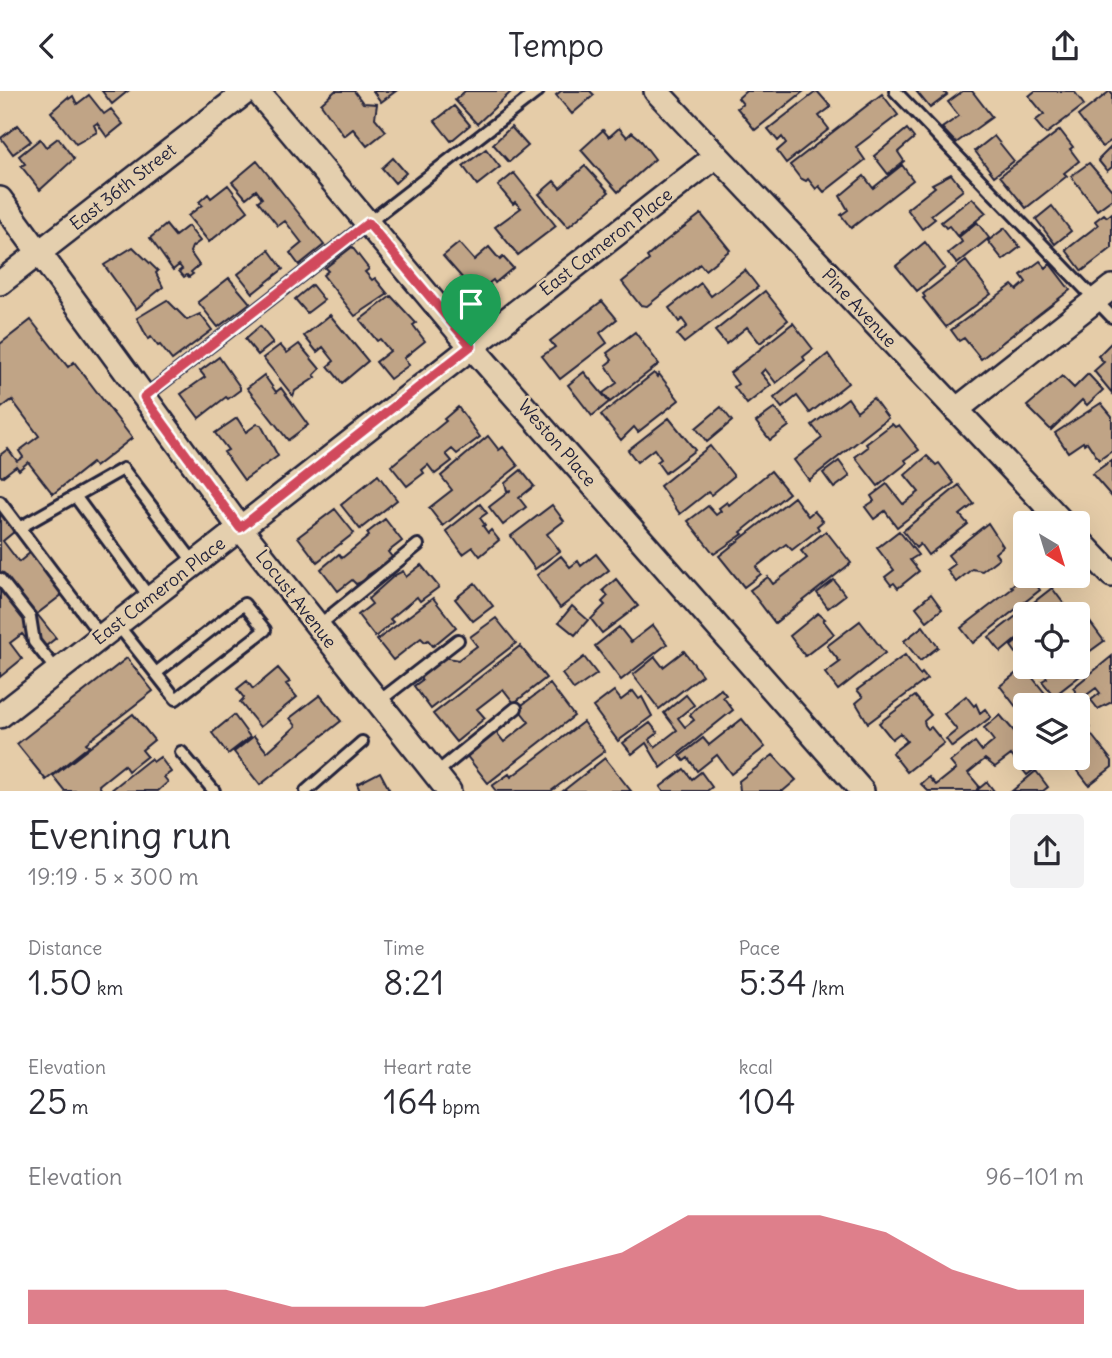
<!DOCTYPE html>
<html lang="en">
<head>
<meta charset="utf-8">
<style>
  :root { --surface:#fff; --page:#f2f2f3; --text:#2b2b33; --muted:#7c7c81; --accent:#d1495b }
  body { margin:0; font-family:Delius,sans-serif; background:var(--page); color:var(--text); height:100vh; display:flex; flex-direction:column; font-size:26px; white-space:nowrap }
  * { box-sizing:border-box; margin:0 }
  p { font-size:23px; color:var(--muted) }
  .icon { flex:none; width:38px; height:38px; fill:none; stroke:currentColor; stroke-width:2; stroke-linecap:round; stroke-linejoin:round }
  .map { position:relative; height:700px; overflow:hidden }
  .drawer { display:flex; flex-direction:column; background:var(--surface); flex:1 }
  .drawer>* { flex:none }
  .needle { width:46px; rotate:142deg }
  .buttons { position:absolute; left:1013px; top:420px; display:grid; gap:14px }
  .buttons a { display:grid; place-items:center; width:77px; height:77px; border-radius:7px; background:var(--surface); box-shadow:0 7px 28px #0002; font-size:35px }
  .pin { position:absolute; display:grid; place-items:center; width:60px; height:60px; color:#fff; margin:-72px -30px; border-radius:50% 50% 50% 0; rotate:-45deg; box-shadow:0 0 7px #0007 }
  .pin .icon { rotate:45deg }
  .round { display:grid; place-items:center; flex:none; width:74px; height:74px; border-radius:7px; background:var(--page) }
  .headline { display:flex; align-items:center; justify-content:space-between; height:119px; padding:0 28px }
  h1 { font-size:38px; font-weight:600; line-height:52px }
  .stats { display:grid; grid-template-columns:repeat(3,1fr); gap:10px; height:119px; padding:7px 28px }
  .stats div { display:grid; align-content:center }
  .stats b { font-size:35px; font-weight:600 }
  .stats small { font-size:19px; font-weight:400 }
  .stats p { font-size:19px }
  .chart { height:196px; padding:14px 28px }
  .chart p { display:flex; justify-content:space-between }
  .chart svg { width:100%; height:126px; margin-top:7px; fill:var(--accent); opacity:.7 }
  header { display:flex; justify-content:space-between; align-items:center; height:91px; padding:0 28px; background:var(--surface); font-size:32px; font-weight:600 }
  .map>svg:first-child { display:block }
  .building { fill:#c0a486; stroke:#22223b; stroke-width:2 }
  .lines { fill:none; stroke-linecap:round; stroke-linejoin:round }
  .service-casing { stroke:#22223b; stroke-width:16 }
  .minor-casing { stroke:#22223b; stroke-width:28 }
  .service { stroke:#e4cfae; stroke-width:10 }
  .minor { stroke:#e4cfae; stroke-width:23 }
  .route-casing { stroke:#fff; stroke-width:14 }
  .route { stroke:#d1495b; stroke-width:9 }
  .labels { text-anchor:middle; stroke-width:5; stroke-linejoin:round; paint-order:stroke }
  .street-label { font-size:18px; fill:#22223b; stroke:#e4cfae }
</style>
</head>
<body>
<header><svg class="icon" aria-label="back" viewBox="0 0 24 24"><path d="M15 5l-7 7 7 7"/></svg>Tempo<svg class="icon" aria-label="share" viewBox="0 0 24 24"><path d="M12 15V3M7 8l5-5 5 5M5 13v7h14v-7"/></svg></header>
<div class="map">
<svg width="1112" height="700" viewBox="0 0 1112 700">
  <rect width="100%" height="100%" fill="#e5cca8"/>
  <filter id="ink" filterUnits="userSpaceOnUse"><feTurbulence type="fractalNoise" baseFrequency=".0143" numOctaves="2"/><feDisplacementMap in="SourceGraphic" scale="14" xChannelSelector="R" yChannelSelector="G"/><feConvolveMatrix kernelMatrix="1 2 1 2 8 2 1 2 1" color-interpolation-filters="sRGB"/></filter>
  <g filter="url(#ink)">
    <!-- building -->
    <path class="building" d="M 102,0 L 128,0 L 112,13 Z
      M 335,0 L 354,0 L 363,12 L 377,13 L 375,27 L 386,40 L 367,55 L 353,38 L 344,45 L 321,13 Z
      M 373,0 L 396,0 L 381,11 Z
      M 465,0 L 510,0 L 511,1 L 477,33 L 455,9 Z
      M 561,0 L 590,0 L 594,4 L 572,23 L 556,4 Z
      M 746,0 L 804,0 L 755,39 L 737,17 L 743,13 L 738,7 Z
      M 817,0 L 831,16 L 819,25 L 829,38 L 786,72 L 777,60 L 786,52 L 782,46 L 778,50 L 768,38 Z
      M 916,0 L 943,0 L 947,4 L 930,17 Z
      M 963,0 L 972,0 L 992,26 L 956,52 L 942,37 L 959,25 L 948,11 Z
      M 1035,0 L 1074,0 L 1084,14 L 1046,43 L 1035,30 L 1044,23 L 1029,5 Z
      M 1110,0 L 1112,2 L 1112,49 L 1102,56 L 1078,25 Z
      M 882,3 L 898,24 L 856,56 L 865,69 L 824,101 L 819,95 L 816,98 L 808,88 L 806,90 L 800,87 L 790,74 Z
      M 89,4 L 104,23 L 111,18 L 123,33 L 107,46 L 97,32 L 94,34 L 97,41 L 76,53 L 51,21 L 68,6 L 69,8 L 73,5 L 77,13 Z
      M 454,15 L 470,34 L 451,50 L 435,30 Z
      M 18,34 L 31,50 L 13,63 L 1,47 Z
      M 511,36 L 528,55 L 509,71 L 493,53 Z
      M 619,37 L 627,46 L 632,41 L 639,47 L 655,68 L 618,101 L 581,59 L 603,39 L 609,46 Z
      M 907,38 L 914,47 L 898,61 L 904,70 L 888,83 L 874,65 Z
      M 1060,39 L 1073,56 L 1070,58 L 1079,70 L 1064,82 L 1067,85 L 1026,117 L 1000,85 Z
      M 994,45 L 1014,70 L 994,85 L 975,60 Z
      M 58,47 L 74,68 L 40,99 L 21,75 L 25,73 L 19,65 L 40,48 L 46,56 Z
      M 1112,55 L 1112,76 L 1107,80 L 1098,69 Z
      M 486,58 L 500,76 L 477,94 L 463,75 Z
      M 393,67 L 406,82 L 395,92 L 382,77 Z
      M 257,70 L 324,154 L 299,174 L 290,162 L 302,152 L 285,130 L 278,135 L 258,110 L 262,107 L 256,99 L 246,107 L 232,91 Z
      M 1089,72 L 1112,99 L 1112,108 L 1097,119 L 1071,85 Z
      M 902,74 L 913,89 L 851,137 L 841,124 L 848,119 L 840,105 L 864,85 L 873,97 Z
      M 585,75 L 609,101 L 568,136 L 539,103 L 554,90 L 560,97 Z
      M 514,82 L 556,135 L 518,164 L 495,136 L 521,117 L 515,111 L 513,113 L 498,95 Z
      M 951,83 L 963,99 L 931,124 L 935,128 L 922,138 L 907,118 L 935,96 L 932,93 Z
      M 228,94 L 248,120 L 209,151 L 188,125 L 202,114 L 199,111 L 208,103 L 211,107 Z
      M 972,107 L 986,122 L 957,145 L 949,135 L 946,137 L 941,131 Z
      M 1052,115 L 1071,140 L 1055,153 L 1036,128 Z
      M 1112,122 L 1112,157 L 1082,180 L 1066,159 L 1098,134 L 1095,130 L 1104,123 L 1107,126 Z
      M 701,123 L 730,159 L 705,179 L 700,173 L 647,215 L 640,214 L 622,191 L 649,169 L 647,166 L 663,152 Z
      M 977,131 L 989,147 L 957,173 L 948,162 L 962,151 L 959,146 Z
      M 166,134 L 175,145 L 188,135 L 200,150 L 192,156 L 190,161 L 199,174 L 191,181 L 193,183 L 189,186 L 187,184 L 184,186 L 179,180 L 182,178 L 179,174 L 173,179 L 150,147 Z
      M 1005,137 L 1020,156 L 1003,169 L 988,150 Z
      M 925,151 L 945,177 L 917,200 L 896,175 Z
      M 459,152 L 474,169 L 489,156 L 500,169 L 503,166 L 513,177 L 495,192 L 493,189 L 489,192 L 491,195 L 479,206 L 443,165 Z
      M 133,156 L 158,180 L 156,182 L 163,196 L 136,218 L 104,174 Z
      M 352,156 L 369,178 L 365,181 L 372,189 L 375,187 L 388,203 L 355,225 L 323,184 L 328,180 L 325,177 Z
      M 269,159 L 283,178 L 253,202 L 238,183 Z
      M 966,170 L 991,203 L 946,236 L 923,207 L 925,206 L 923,203 Z
      M 1040,170 L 1046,177 L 1050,173 L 1070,199 L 981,268 L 964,247 L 959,250 L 951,239 L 1012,194 L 1017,199 L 1026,191 L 1021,184 Z
      M 745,179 L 758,196 L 684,252 L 677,244 L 687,235 L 682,228 L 679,231 L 669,217 L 701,192 L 711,205 Z
      M 229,187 L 250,212 L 218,236 L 198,211 Z
      M 312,194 L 324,209 L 307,222 L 295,208 Z
      M 765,200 L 788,229 L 760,252 L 747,236 L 726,253 L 715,240 Z
      M 391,205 L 416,232 L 413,234 L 425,250 L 404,267 L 409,274 L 390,288 L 376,271 L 390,260 L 380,248 L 377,250 L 360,229 Z
      M 167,209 L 187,229 L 200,223 L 212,239 L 172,269 L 160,254 L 158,255 L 151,246 L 148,248 L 137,227 Z
      M 602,210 L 617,228 L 600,242 L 607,252 L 560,288 L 542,265 L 555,256 L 550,250 Z
      M 330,224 L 368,270 L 342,292 L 328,275 L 334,270 L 323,256 L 317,261 L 304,245 Z
      M 31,229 L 68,276 L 74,271 L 132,347 L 95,376 L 92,372 L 53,403 L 28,371 L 19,379 L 16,375 L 2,386 L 0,384 L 0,364 L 8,358 L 17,370 L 23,366 L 19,360 L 39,345 L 12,309 L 0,318 L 0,253 Z
      M 793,232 L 813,258 L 803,266 L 805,269 L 776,292 L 765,278 L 761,282 L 771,294 L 747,313 L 734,296 L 738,293 L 730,282 Z
      M 260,235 L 273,252 L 258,264 L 245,248 Z
      M 635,241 L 659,273 L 610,311 L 603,302 L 617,292 L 606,274 L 612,269 L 607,262 Z
      M 1112,251 L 1112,302 L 1094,280 L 1104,271 L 1098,265 Z
      M 299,253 L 320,278 L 314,284 L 316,286 L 295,300 L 293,305 L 263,267 L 280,254 L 287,262 Z
      M 828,263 L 848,292 L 810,322 L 797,305 L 782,317 L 774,307 Z
      M 219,266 L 240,296 L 240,299 L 228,308 L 226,306 L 199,327 L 181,303 L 205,286 L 200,280 Z
      M 584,281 L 609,311 L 592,325 L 568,294 Z
      M 654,282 L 657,286 L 659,283 L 679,309 L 638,341 L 634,336 L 621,349 L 601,324 Z
      M 1088,283 L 1103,299 L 1087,314 L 1082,309 L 1051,339 L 1027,315 L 1062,285 L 1074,297 Z
      M 264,284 L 276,301 L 281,297 L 308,334 L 288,349 L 247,297 Z
      M 848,307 L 857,320 L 873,307 L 888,327 L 809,389 L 794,369 L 822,347 L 812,334 Z
      M 1101,312 L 1112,325 L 1112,360 L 1099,369 L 1087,351 L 1084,353 L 1083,351 L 1068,361 L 1055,342 Z
      M 458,316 L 480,346 L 457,363 L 452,358 L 446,363 L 452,370 L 435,383 L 428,374 L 422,379 L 424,382 L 407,395 L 391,375 L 446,330 L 444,328 Z
      M 721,316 L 732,330 L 707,351 L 696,337 Z
      M 775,317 L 789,335 L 770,349 L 756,331 Z
      M 237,327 L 246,341 L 257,333 L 261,334 L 278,365 L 244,389 L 224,361 L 228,359 L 215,342 Z
      M 669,327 L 695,359 L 665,382 L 657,371 L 661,368 L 654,358 L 637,371 L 628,359 Z
      M 892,333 L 895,336 L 899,334 L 919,359 L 905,369 L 907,372 L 878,395 L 855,366 L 868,356 L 866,353 Z
      M 488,345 L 499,359 L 503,356 L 518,375 L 443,435 L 429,417 L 452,399 L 441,385 Z
      M 710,355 L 734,385 L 711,404 L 708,401 L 680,423 L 660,395 Z
      M 927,365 L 936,374 L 939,372 L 954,392 L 897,436 L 885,420 L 874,428 L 865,416 L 874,410 L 871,405 L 887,393 L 903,413 L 919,401 L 905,384 Z
      M 1112,369 L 1112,406 L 1092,383 Z
      M 839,370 L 850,385 L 834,397 L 823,382 Z
      M 521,379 L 534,395 L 519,407 L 526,416 L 503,434 L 489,416 L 511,399 L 507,400 L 505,392 Z
      M 771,380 L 789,402 L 741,441 L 743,443 L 714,463 L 688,430 L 708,415 L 716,424 L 721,420 L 719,417 L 727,411 L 729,414 Z
      M 378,384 L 397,409 L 360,438 L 341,414 Z
      M 959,394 L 974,413 L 960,424 L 968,433 L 928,464 L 920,453 L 916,457 L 903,440 Z
      M 794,406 L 808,425 L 814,420 L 823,430 L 817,435 L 819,438 L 792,459 L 786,453 L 756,476 L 761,483 L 744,496 L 719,465 Z
      M 480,413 L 487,422 L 480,427 L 485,434 L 483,435 L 488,442 L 491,439 L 499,449 L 480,465 L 473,456 L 463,463 L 446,440 Z
      M 552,414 L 564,430 L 547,443 L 560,460 L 535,478 L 511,445 Z
      M 335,418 L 354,442 L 317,471 L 298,446 Z
      M 0,421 L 15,440 L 3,450 L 19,471 L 31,461 L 63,503 L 37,523 L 56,547 L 37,562 L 22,543 L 10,552 L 22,568 L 0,586 Z
      M 385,428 L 402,450 L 388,461 L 392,466 L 387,472 L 368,484 L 364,490 L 356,493 L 352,489 L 338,500 L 321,478 L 339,463 L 342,467 L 369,445 L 367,442 Z
      M 988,432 L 1003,455 L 995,462 L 999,467 L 982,480 L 972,478 L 956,491 L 947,479 L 955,473 L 948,464 Z
      M 826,440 L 851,472 L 775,532 L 750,499 L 768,486 L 773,493 L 807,467 L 801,460 Z
      M 899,440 L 918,464 L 910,469 L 919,480 L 898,497 L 894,492 L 891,494 L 885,486 L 894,479 L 877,457 Z
      M 596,463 L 609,479 L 560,517 L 537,484 L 561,465 L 570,476 L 578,470 L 581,475 Z
      M 421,474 L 439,496 L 420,510 L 417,506 L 390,528 L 393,531 L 375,546 L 358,524 L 372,513 L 368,508 L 395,484 L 403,480 L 406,486 Z
      M 1026,484 L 1030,485 L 1040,499 L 973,552 L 961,537 L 1013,497 L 1011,495 Z
      M 616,488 L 638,515 L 602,542 L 591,528 L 605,514 L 602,511 L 608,505 L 603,499 Z
      M 834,489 L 845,504 L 828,517 L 817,502 Z
      M 475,492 L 493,515 L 473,530 L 455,508 Z
      M 1052,497 L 1070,521 L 1067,523 L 1026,523 L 1026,540 L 1001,561 L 989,546 Z
      M 931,503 L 942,518 L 927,530 L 916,516 Z
      M 433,507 L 456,536 L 433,555 L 428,549 L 425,551 L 421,547 L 393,569 L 377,549 Z
      M 572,515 L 588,529 L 575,544 L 559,531 Z
      M 818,522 L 825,528 L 823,529 L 834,543 L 805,565 L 790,545 Z
      M 496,527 L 516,552 L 431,618 L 414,595 L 422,589 L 419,585 L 443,566 L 458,569 L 477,555 L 470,546 Z
      M 1087,527 L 1104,550 L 1078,569 L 1078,534 Z
      M 860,530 L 885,562 L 838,599 L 825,582 L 840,571 L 827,555 Z
      M 653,534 L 667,553 L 621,589 L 595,555 L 619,536 L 631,551 Z
      M 923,535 L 938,556 L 920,570 L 904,550 Z
      M 1026,543 L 1026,572 L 1024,573 L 1011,555 Z
      M 520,555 L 546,587 L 514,612 L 503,598 L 477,618 L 485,627 L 456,651 L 433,623 Z
      M 684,560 L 702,584 L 659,618 L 633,584 L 655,566 L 663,576 Z
      M 905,564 L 920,584 L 922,582 L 927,588 L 868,632 L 856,612 L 863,606 L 857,599 Z
      M 1112,565 L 1112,611 L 1098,618 L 1091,609 L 1100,602 L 1096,597 L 1081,608 L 1073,597 Z
      M 584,566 L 597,583 L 574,599 L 562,583 Z
      M 127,567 L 153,600 L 86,652 L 89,655 L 46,689 L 17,653 Z
      M 1078,572 L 1085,581 L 1054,605 L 1042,590 L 1047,587 L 1041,578 L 1078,576 Z
      M 1024,576 L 1048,606 L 1037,614 L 1026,614 L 1023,625 L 1000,595 Z
      M 278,577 L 290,591 L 286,593 L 297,606 L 260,636 L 240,611 L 244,607 L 237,598 L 247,590 L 253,598 Z
      M 550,593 L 574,625 L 488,692 L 466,664 L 496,641 L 504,651 L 529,631 L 518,617 Z
      M 721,598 L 726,604 L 723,606 L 733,619 L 661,677 L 646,652 L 632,663 L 623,652 L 650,632 L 658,642 L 649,649 L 655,656 L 677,639 L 664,622 L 686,604 L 694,614 L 678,627 L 685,636 L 694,629 L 690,624 L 699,615 Z
      M 614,600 L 621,609 L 633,600 L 639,608 L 642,606 L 652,625 L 618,650 L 593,616 Z
      M 320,604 L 341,630 L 260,694 L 234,661 L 254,645 L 267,661 L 296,635 L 290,627 Z
      M 915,605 L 931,624 L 924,630 L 925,634 L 928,638 L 931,636 L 944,652 L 907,681 L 892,662 L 907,650 L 900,642 L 892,648 L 879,632 Z
      M 966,605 L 974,615 L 976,613 L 980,622 L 985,618 L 991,626 L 952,656 L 946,648 L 957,639 L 944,623 Z
      M 1078,622 L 1090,637 L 1078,647 Z
      M 133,623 L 154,649 L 142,659 L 147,665 L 128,680 L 124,674 L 99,694 L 102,700 L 65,700 L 53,685 Z
      M 234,624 L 250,646 L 228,663 L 212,642 Z
      M 1000,624 L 1026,654 L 1026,667 L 1036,667 L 1041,673 L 1027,684 L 1011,664 L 995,676 L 985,668 L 968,682 L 979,695 L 976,700 L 987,691 L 994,700 L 928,700 L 921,693 L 929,686 L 936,694 L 956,678 L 950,671 L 975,651 L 982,660 L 994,650 L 984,637 Z
      M 742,628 L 765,656 L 731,683 L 717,664 L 697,680 L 688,667 L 684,670 L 680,665 L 703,647 L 709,654 Z
      M 583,631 L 605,660 L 551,700 L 496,700 L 492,695 L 509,683 L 511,686 Z
      M 1090,642 L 1112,670 L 1112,676 L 1089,694 L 1074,675 L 1071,677 L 1064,667 L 1078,667 L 1078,652 Z
      M 773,664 L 796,689 L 783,700 L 740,700 L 739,690 Z
      M 160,666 L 171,681 L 164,686 L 168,691 L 158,700 L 110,700 L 150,668 L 153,671 Z
      M 605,667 L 631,700 L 563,700 Z
      M 684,678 L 692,688 L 701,681 L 712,696 L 707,700 L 663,700 L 660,696 Z
      M 1036,680 L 1048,696 L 1043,700 L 1012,700 Z
      M 380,681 L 390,700 L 360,700 L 357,693 Z"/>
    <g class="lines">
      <defs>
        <path id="service" d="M 895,0 L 1112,226
          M 144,306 L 538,0
          M 75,405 L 150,507
          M 0,411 L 101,545
          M 19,437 L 123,378 L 195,473
          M 0,488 L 30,526 L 34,551 L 57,580
          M 117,533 L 176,608 L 265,539 L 244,513 L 156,582
          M 318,535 L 418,454
          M 378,611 L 458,549
          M 181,661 L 214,700
          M 435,683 L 516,617
          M 306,700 L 362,651"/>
        <path id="minor" d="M 257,0 L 463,246 L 862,700
          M 656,0 L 1063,432
          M 0,108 L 240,437 L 449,700
          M 0,192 L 247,0
          M 956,319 L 1112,196
          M 1078,448 L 1112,484
          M 0,625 L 716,65"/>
      </defs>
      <!-- service casing -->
      <use href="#service" class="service-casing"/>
      <!-- minor casing -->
      <use href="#minor" class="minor-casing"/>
      <!-- service -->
      <use href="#service" class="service"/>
      <!-- minor -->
      <use href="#minor" class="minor"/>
    </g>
  </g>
  <g class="lines" filter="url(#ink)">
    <defs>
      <path id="route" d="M 368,132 L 471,255 L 240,437 L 144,306 Z"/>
    </defs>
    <!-- route casing -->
    <use href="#route" class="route-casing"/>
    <!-- route -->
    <use href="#route" class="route"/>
  </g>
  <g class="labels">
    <!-- street labels -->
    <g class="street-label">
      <text transform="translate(123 96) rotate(-38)" y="6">East 36th Street</text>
      <text transform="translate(606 151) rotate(-38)" y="6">East Cameron Place</text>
      <text transform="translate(859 217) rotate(47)" y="6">Pine Avenue</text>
      <text transform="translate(557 352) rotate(49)" y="6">Weston Place</text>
      <text transform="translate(159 500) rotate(-38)" y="6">East Cameron Place</text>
      <text transform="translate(296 508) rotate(52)" y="6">Locust Avenue</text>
    </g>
  </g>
</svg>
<div class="buttons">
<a><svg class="needle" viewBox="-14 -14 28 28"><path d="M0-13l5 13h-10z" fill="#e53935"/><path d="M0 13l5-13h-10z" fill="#7c7c81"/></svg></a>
<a><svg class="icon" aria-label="locate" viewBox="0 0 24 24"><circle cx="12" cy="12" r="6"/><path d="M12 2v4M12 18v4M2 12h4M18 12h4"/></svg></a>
<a><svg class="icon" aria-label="layers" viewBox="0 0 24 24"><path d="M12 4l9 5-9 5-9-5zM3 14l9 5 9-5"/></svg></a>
</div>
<div class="pin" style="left:471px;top:255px;background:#1e9e55"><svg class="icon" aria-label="arrive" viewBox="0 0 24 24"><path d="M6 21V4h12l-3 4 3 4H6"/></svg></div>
</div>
<section class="drawer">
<div class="headline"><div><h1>Evening run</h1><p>19:19 · 5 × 300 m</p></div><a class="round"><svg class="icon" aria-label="share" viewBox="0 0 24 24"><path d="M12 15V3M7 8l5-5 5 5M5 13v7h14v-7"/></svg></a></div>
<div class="stats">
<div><p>Distance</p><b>1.50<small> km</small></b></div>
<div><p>Time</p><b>8:21</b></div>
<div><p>Pace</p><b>5:34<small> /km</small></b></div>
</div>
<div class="stats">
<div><p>Elevation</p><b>25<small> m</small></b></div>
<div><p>Heart rate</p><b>164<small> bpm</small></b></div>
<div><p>kcal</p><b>104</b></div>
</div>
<div class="chart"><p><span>Elevation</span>96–101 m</p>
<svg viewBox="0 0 160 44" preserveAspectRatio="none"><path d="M0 44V32L10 32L20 32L30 32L40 38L50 38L60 38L70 32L80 25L90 19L100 6L110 6L120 6L130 12L140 25L150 32L160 32V44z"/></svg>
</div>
</section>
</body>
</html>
